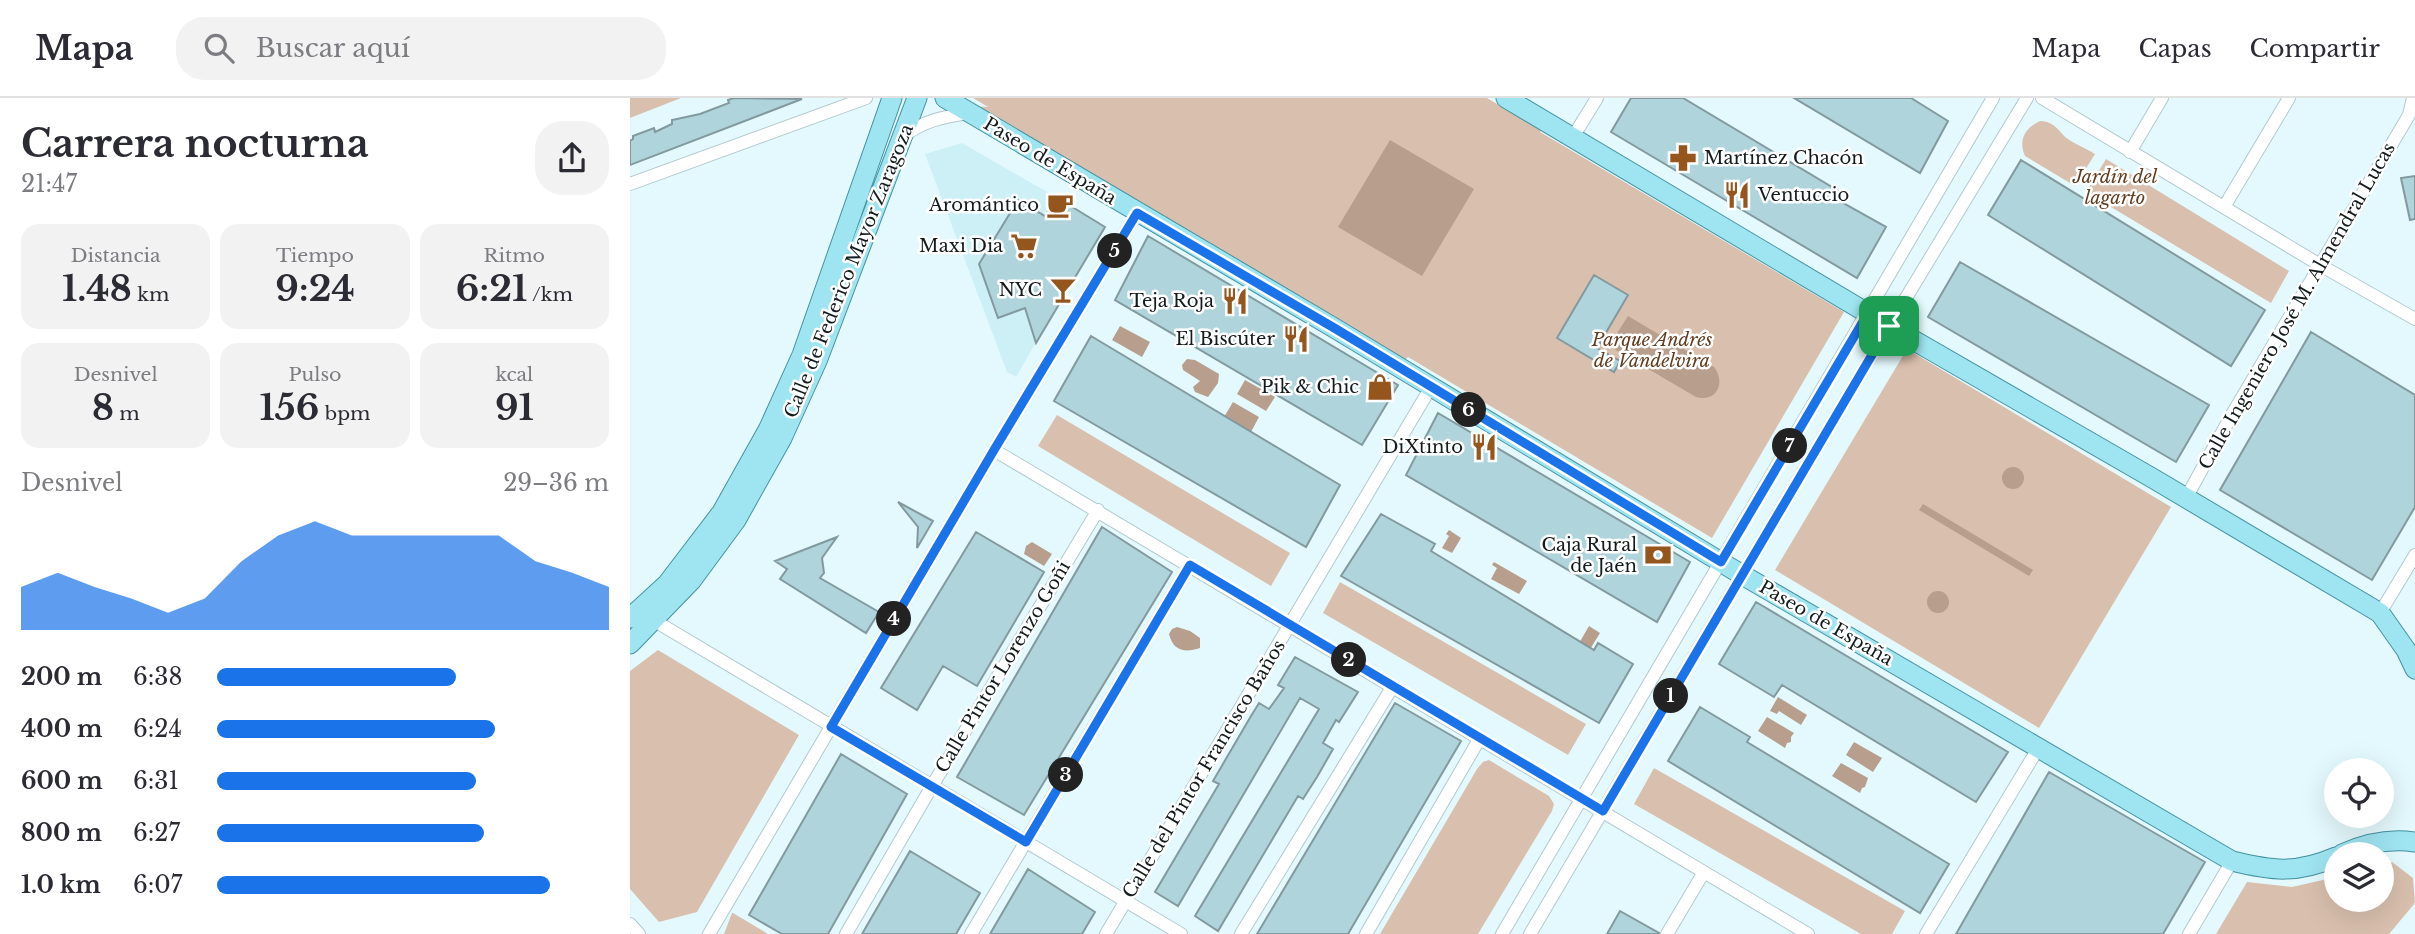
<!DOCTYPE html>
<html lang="es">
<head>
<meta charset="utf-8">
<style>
  :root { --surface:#fff; --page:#f2f2f3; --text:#2b2b33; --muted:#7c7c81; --line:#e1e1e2; --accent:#1a73e8 }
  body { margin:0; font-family:"Libre Baskerville",serif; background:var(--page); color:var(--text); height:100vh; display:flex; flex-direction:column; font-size:26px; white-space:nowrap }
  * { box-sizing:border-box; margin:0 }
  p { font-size:23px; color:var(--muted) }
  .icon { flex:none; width:38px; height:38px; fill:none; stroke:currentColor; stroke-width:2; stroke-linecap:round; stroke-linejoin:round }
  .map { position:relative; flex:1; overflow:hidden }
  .details { display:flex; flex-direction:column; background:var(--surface); width:630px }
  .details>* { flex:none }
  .tools { position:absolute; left:1694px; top:660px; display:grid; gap:14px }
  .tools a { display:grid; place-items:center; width:70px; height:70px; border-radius:50%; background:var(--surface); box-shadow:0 7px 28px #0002; font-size:35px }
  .pin { position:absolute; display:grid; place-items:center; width:60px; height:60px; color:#fff; margin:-30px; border-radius:14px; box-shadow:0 4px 10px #0006 }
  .km { position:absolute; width:35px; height:35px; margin:-18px; border-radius:50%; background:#222; color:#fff; font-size:19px; line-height:35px; text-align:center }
  .round { display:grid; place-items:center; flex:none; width:74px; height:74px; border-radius:28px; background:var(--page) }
  .summary { display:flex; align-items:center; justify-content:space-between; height:119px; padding:0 21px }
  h1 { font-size:38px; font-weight:700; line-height:52px }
  .figures { display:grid; grid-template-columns:repeat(3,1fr); gap:10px; height:119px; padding:7px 21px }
  .figures div { display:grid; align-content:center; border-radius:18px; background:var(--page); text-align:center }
  .figures b { font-size:35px; font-weight:700 }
  .figures small { font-size:19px; font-weight:400 }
  .figures p { font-size:19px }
  .chart { height:196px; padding:14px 21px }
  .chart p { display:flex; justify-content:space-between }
  .chart svg { width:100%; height:126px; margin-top:7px; fill:var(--accent); opacity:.7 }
  ul { padding:0 21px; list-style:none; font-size:23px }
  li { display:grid; grid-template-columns:112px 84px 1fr; align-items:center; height:52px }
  li i { height:18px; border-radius:9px; background:var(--accent) }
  header { display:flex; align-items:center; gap:42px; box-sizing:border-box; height:98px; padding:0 35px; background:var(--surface); border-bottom:2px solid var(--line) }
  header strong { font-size:33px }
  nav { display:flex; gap:38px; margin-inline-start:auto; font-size:24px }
  .search { width:490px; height:63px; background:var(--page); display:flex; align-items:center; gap:18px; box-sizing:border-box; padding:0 24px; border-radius:28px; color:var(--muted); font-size:26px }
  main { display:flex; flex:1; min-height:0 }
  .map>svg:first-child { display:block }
  .built { fill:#cdf0f7 }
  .green { fill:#d9c0ae }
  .water { fill:#b89e8c }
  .building { fill:#afd4db; stroke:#829a9f; stroke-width:2 }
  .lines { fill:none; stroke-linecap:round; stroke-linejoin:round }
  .minor-casing { stroke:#b1c9cf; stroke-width:14 }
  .primary-casing { stroke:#4492a1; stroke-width:21 }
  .minor { stroke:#fff; stroke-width:12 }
  .primary { stroke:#9fe4f1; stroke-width:19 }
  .route-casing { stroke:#fff; stroke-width:14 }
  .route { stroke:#1a73e8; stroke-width:9 }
  .labels { text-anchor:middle; stroke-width:5; stroke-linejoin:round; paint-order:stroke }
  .poi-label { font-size:18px; fill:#121b1d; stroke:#fff; text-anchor:end }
  .street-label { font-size:18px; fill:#121b1d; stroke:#fff }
  .park-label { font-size:18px; font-style:italic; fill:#643d1f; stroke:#fff }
</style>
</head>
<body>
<header>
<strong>Mapa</strong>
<div class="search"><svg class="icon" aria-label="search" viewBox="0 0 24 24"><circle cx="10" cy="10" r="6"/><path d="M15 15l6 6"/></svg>Buscar aquí</div>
<nav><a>Mapa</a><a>Capas</a><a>Compartir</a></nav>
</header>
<main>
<section class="details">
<div class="summary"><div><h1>Carrera nocturna</h1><p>21:47</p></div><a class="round"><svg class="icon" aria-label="share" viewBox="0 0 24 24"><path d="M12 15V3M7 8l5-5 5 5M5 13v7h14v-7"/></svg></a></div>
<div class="figures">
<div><p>Distancia</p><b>1.48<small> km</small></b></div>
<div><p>Tiempo</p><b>9:24</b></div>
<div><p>Ritmo</p><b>6:21<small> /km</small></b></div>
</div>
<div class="figures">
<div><p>Desnivel</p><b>8<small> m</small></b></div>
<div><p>Pulso</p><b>156<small> bpm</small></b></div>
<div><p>kcal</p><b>91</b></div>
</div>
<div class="chart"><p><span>Desnivel</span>29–36 m</p>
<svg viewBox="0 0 160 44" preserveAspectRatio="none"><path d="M0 44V29L10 24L20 29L30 33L40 38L50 33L60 20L70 11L80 6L90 11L100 11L110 11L120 11L130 11L140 20L150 24L160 29V44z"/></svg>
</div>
<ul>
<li><b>200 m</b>6:38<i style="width:61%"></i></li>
<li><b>400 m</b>6:24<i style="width:71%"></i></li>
<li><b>600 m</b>6:31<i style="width:66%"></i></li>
<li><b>800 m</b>6:27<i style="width:68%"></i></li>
<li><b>1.0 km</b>6:07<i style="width:85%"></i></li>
</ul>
</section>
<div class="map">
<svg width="1785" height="836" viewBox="0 0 1785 836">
  <rect width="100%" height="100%" fill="#e4f9fd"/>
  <!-- built -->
  <path class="built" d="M 332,45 L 426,99 L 419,112 L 449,130 L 398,218 L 404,239 L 408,241 L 386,279 L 377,274 L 295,56 Z"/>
  <!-- green -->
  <path class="green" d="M 0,0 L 51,0 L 0,20 Z
    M 343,0 L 857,0 L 911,32 L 910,34 L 1214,214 L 1082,440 L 778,259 L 775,262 L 342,8 L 358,9 Z
    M 1410,23 C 1422,23 1427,30 1434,38 C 1442,45 1456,50 1465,56 L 1445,88 L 1395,58 C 1388,42 1395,30 1410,23 Z
    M 1476,61 L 1659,173 L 1641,205 L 1456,94 Z
    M 1277,251 L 1541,409 L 1409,630 L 1145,472 Z
    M 427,317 L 660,455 L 641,488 L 408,348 Z
    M 710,484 L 956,626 L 938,657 L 693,515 Z
    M 28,552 L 169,637 L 67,814 L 29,824 L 0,791 L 0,573 Z
    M 859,662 L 919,698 L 924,706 L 922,713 L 848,836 L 750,836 L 847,671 L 853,664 Z
    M 1024,670 L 1275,813 L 1262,836 L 1231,836 L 1004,706 Z
    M 1762,764 L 1783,780 L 1785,805 L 1759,836 L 1586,836 L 1617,784 L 1662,789 L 1706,779 L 1706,802 L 1752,802 L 1752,767 Z
    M 102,815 L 103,815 L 138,836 L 94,836 Z"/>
  <!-- water -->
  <path class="water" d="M 760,42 L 844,91 L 792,178 L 708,129 Z
    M 998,218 L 1084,269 C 1096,284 1087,305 1066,299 L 979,248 Z
    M 490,228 L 520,244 L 512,259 L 482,242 Z
    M 557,261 L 565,262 L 589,276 L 588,285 L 578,299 L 565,294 L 563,289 L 570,283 L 553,272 L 552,267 Z
    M 615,282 L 645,299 L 636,313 L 607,296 Z
    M 603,304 L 629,319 L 621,334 L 594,319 Z
    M1372 380a11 11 0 1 1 22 0a11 11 0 1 1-22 0Z
    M 1293,406 L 1403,472 L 1399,478 L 1289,412 Z
    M 819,432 L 831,440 L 822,455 L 812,450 L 819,438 L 816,436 Z
    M 402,444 L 422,456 L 414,468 L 394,456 L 396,448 Z
    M 864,464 L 897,483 L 889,496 L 861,481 L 867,470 L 862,467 Z
    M1297 504a11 11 0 1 1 22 0a11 11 0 1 1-22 0Z
    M 959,528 L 970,535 L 959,553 L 948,547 Z
    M 547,529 L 560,533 L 570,540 L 570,550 C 555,555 543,553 539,536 L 542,531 Z
    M 1148,599 L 1177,617 L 1171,627 L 1149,613 L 1147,616 L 1140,613 Z
    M 1137,619 L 1164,635 L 1161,639 L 1161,644 L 1157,645 L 1155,650 L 1128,633 Z
    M 1224,644 L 1252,660 L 1243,674 L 1216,657 Z
    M 1211,665 L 1238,680 L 1235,689 L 1232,690 L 1230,695 L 1202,678 Z"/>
  <!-- building -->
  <path class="building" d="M 104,0 L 172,1 L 0,67 L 0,43 L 3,41 L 3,38 L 24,30 L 25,34 L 42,26 L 42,22 L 70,16 L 99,5 L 98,2 Z
    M 1001,0 L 1053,0 L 1212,95 L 1208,102 L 1256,129 L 1227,180 L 981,34 Z
    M 1164,0 L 1281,0 L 1318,23 L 1290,75 Z
    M 1391,62 L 1635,212 L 1601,268 L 1358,117 Z
    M 1785,78 L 1785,121 L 1780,122 L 1771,80 Z
    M 426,99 L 475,129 L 406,245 L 395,210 L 368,220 L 349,166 L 388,102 L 415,118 Z
    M 518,138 L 768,287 L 732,347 L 485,202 Z
    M 1330,164 L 1579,307 L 1546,364 L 1298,219 Z
    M 964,177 L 998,197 L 967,250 L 990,263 L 984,274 L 927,240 Z
    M 1681,234 L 1785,297 L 1785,409 L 1742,482 L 1590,392 Z
    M 461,238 L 710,387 L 676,449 L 424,303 Z
    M 808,315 L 1060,464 L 1027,524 L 776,377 Z
    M 268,404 L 303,423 L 287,450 L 288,429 Z
    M 751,416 L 805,446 L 801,453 L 964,552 L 968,545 L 1003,566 L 969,625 L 711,478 Z
    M 472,429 L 542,474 L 394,717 L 327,679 Z
    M 346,434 L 414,474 L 347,588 L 313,568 L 287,612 L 251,590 Z
    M 207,439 L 192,460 L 194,475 L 190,480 L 249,514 L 236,535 L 150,481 L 157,471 L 145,463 Z
    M 1126,504 L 1378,654 L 1346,704 L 1152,587 L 1144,599 L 1089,566 Z
    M 665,559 L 728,594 L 709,624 L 706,622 L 693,645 L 703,651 L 687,679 L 673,701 L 668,698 L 588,833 L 565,818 L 689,611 L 670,600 L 548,808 L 525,794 L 589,686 L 583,683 L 621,618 L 629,605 L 639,611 L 654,590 L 648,587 Z
    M 765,605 L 831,643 L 718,836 L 627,836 Z
    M 1070,609 L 1120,639 L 1117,644 L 1319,766 L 1290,815 L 1038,663 Z
    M 211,656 L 277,696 L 198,836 L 152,836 L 119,817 Z
    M 1419,674 L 1575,764 L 1533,836 L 1326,836 Z
    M 280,753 L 350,795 L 326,836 L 232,836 Z
    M 398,771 L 465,814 L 452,836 L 360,836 Z
    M 990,813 L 1029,835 L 1028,836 L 977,836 Z"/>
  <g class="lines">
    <defs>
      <path id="minor" d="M 1412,0 L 1690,167 L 1785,221
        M 274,38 C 294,22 314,19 339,15
        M 943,39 L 967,0
        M 1500,54 L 1532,0
        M 0,86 L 236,0
        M 1594,109 L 1659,0
        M 364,352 L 1178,836
        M 1556,400 L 1604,313 L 1779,17 L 1783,0
        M 1750,515 L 1785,457
        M 25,523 L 551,836
        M 0,826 L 9,836
        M 79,836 L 364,352 L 507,115
        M 216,836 L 302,688 L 468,412
        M 341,836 L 560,467
        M 476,836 L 801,289
        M 611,836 L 763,588
        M 736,836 L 850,640
        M 872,836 L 1363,0
        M 900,836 L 1259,228 L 1397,0
        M 1037,836 L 1074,774
        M 1296,836 L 1409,649
        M 1559,836 L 1602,763"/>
      <path id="primary" d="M 315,0 L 706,231 L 1104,472 L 1602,763 C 1643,773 1666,776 1706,759
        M 876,0 L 1259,228 L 1524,381 L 1750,515 L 1776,552 L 1785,571
        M 0,520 L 37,486 L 92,414 L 138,332 L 172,257 L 262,0
        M 0,546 L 61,483 L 106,422 L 152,340 L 187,263 L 287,0
        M 1712,756 C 1736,745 1759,740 1785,744"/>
    </defs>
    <!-- minor casing -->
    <use href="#minor" class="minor-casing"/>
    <!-- primary casing -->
    <use href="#primary" class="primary-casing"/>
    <!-- minor -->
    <use href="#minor" class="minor"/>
    <!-- primary -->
    <use href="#primary" class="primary"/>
  </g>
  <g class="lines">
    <defs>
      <path id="route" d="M 507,115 L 706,231 L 1091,464 L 1238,215 L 1259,228 L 973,713 L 560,467 L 396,744 L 201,629 L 364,352 Z"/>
    </defs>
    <!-- route casing -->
    <use href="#route" class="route-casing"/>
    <!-- route -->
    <use href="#route" class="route"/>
  </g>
  <!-- icons -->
  <defs>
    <symbol id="pharmacy-bare" viewBox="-9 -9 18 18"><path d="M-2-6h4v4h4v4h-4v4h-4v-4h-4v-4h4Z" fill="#95561e" stroke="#fff" stroke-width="2.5" paint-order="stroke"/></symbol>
    <symbol id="restaurant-bare" viewBox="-9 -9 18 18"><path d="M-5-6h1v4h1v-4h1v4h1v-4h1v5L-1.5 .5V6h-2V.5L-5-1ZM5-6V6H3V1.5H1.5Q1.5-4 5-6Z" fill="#95561e" stroke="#fff" stroke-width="2.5" paint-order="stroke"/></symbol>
    <symbol id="cafe-bare" viewBox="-9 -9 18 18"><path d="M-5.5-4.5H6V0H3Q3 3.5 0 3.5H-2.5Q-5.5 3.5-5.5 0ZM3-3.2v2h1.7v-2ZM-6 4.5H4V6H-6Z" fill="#95561e" stroke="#fff" stroke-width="2.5" paint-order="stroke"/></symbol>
    <symbol id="supermarket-bare" viewBox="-9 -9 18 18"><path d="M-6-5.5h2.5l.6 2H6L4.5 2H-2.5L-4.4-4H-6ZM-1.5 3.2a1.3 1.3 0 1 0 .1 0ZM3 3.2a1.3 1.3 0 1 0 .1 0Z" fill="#95561e" stroke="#fff" stroke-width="2.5" paint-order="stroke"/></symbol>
    <symbol id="bar-bare" viewBox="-9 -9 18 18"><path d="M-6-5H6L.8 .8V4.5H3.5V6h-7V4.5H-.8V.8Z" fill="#95561e" stroke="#fff" stroke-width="2.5" paint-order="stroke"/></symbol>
    <symbol id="shop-bare" viewBox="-9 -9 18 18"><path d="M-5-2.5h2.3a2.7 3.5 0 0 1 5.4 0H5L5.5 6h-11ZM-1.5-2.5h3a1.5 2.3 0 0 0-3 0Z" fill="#95561e" stroke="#fff" stroke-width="2.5" paint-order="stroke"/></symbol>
    <symbol id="bank-bare" viewBox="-9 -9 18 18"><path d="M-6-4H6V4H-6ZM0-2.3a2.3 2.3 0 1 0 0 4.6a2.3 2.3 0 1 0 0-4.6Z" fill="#95561e" stroke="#fff" stroke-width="2.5" paint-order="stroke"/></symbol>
  </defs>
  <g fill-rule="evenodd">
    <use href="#pharmacy-bare" x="1034" y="41" width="38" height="38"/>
    <use href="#restaurant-bare" x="1088" y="78" width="38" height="38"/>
    <use href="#cafe-bare" x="411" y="88" width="38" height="38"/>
    <use href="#supermarket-bare" x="375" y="129" width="38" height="38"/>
    <use href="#bar-bare" x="414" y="173" width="38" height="38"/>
    <use href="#restaurant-bare" x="586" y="184" width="38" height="38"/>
    <use href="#restaurant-bare" x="647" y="222" width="38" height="38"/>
    <use href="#shop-bare" x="731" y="270" width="38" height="38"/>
    <use href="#restaurant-bare" x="835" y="330" width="38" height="38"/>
    <use href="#bank-bare" x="1009" y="438" width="38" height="38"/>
  </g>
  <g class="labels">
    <!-- poi labels -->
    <g class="poi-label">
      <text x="1074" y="66" text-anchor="start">Martínez Chacón</text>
      <text x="1128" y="103" text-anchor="start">Ventuccio</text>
      <text x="409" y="113">Aromántico</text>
      <text x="373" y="154">Maxi Dia</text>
      <text x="412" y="198">NYC</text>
      <text x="584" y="209">Teja Roja</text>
      <text x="645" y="247">El Biscúter</text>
      <text x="729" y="295">Pik &amp; Chic</text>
      <text x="833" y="355">DiXtinto</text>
      <text x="1007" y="453">Caja Rural<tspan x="1007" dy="21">de Jaén</tspan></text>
    </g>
    <!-- street labels -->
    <g class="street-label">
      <text transform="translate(420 63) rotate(31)" y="6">Paseo de España</text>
      <text transform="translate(219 173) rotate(-68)" y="6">Calle de Federico Mayor Zaragoza</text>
      <text transform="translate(1667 208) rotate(-60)" y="6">Calle Ingeniero José M. Almendral Lucas</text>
      <text transform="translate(1196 525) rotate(30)" y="6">Paseo de España</text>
      <text transform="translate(373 569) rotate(-59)" y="6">Calle Pintor Lorenzo Goñi</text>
      <text transform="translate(574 671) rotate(-59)" y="6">Calle del Pintor Francisco Baños</text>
    </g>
    <!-- park labels -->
    <g class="park-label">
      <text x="1485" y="85">Jardín del<tspan x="1485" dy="21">lagarto</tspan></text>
      <text x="1022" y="248">Parque Andrés<tspan x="1022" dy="21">de Vandelvira</tspan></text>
    </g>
  </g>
</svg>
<div class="tools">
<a><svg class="icon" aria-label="locate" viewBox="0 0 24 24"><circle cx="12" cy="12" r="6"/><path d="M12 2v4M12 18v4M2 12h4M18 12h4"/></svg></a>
<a><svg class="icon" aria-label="layers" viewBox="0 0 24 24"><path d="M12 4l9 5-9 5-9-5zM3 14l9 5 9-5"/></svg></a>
</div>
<div class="pin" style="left:1259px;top:228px;background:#1e9e55"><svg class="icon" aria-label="arrive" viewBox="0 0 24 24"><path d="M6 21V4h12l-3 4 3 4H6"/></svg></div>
<b class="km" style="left:1041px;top:598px">1</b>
<b class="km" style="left:719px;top:562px">2</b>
<b class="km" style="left:436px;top:677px">3</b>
<b class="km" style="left:264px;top:521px">4</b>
<b class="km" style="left:485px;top:153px">5</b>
<b class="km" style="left:839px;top:312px">6</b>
<b class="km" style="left:1160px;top:348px">7</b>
</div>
</main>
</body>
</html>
